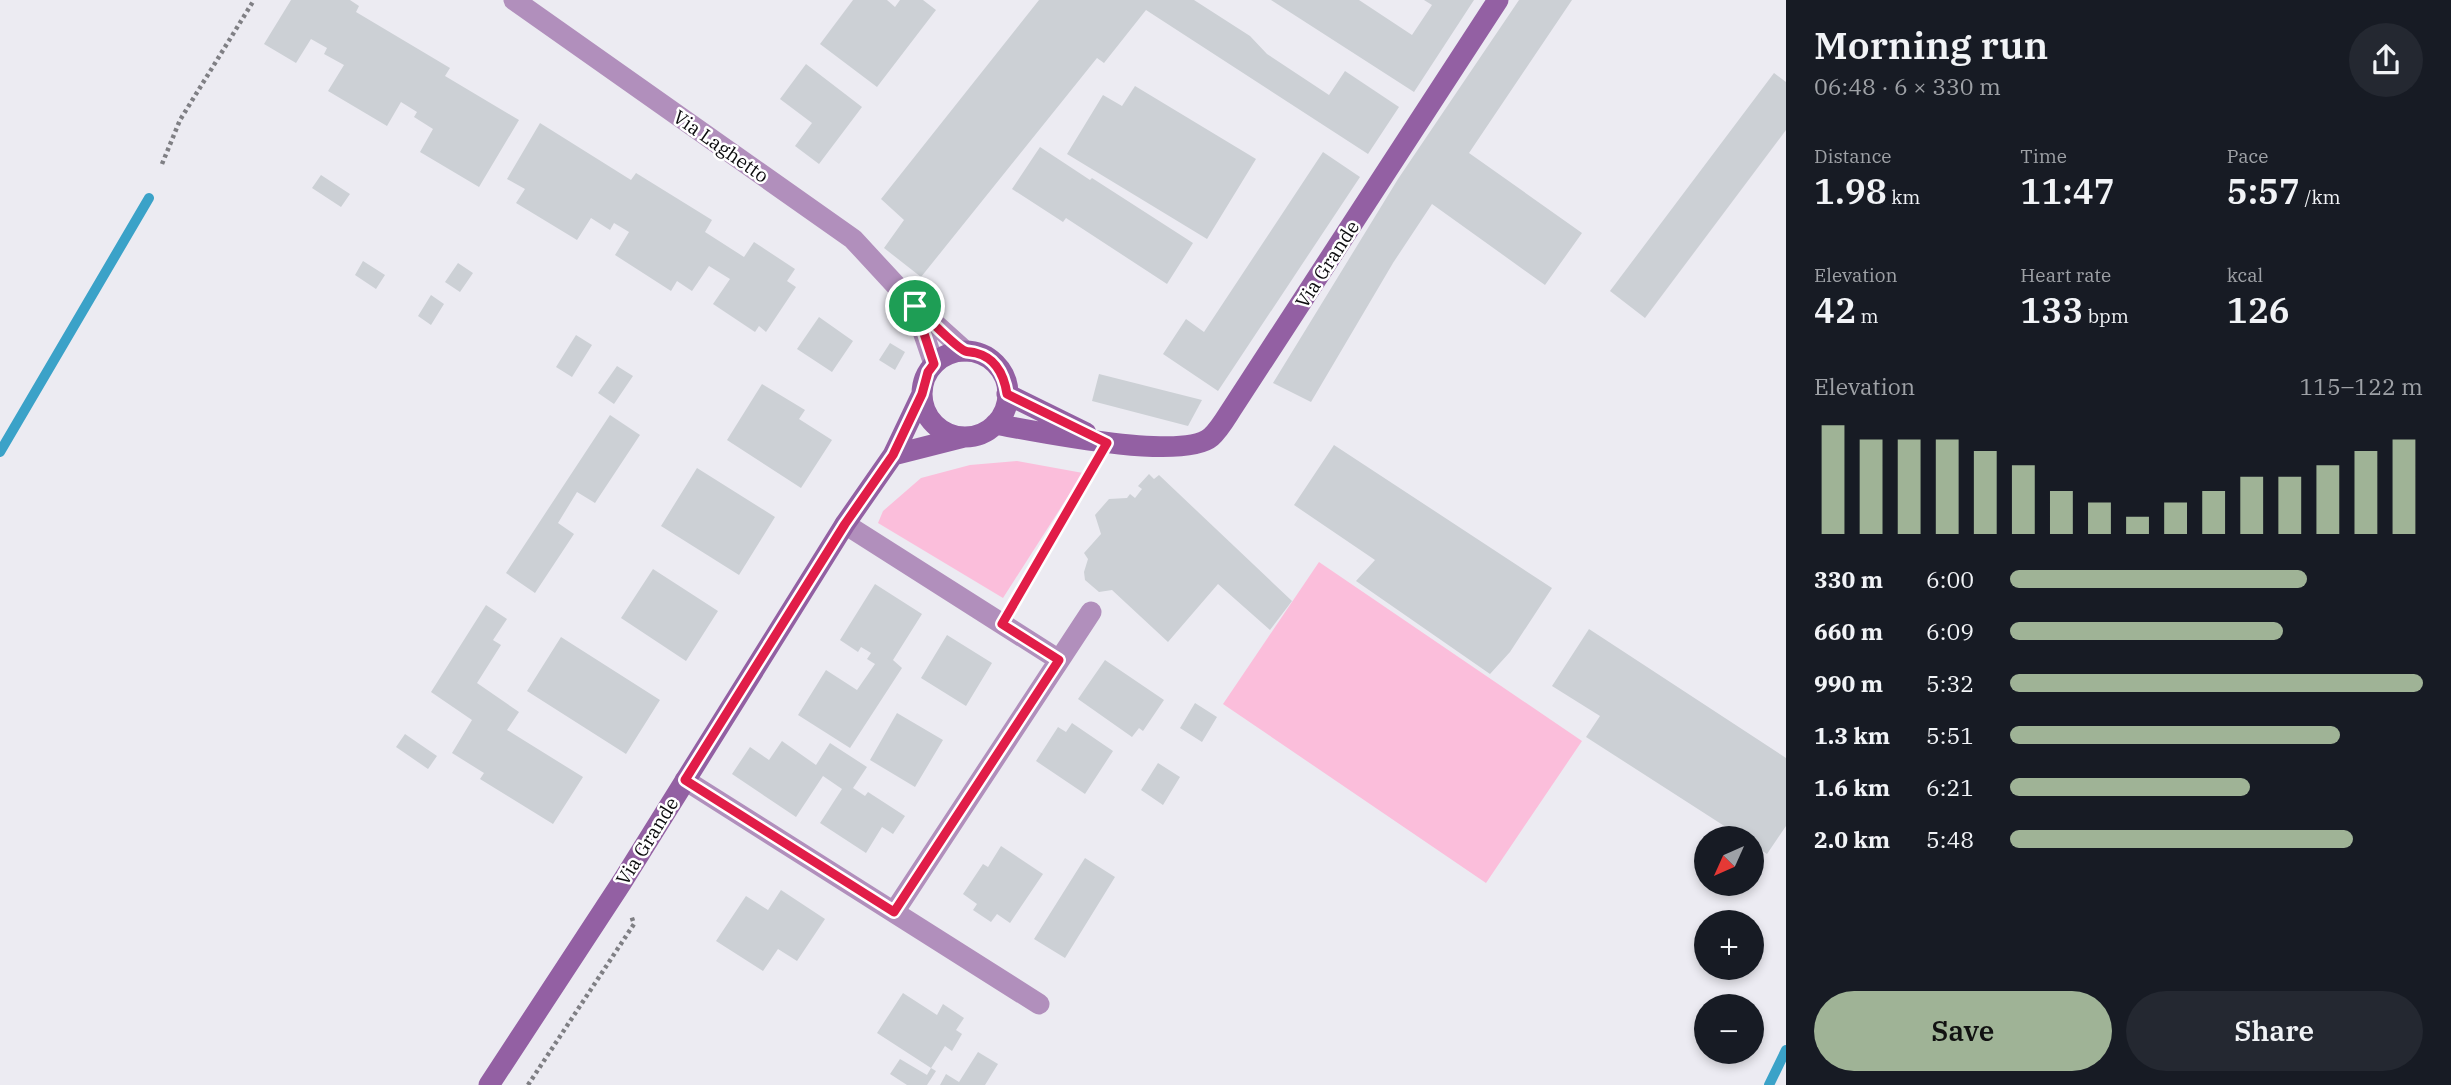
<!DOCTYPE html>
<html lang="en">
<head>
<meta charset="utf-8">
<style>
  :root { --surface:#171b24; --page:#242831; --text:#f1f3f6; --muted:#9ea1a6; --accent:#9fb396 }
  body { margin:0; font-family:"IBM Plex Serif",serif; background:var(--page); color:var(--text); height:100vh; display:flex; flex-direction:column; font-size:26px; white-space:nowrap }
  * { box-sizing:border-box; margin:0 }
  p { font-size:23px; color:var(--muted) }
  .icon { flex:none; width:38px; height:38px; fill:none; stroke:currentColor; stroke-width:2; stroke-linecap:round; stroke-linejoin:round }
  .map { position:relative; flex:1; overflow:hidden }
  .panel { display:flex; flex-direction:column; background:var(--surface); width:665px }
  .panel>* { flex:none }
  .needle { width:46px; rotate:225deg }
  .fabs { position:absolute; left:1694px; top:826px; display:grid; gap:14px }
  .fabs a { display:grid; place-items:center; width:70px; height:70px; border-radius:50%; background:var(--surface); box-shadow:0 4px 10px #0003; font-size:35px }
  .pin { position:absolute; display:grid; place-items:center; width:60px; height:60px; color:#fff; margin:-30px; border:4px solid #fff; border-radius:50%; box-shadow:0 2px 7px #0007 }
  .round { display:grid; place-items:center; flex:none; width:74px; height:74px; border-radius:37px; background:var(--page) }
  .head { display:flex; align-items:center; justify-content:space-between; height:119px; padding:0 28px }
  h1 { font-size:38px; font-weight:600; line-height:52px }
  .stats { display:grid; grid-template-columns:repeat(3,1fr); gap:10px; height:119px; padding:7px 28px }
  .stats div { display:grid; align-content:center }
  .stats b { font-size:35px; font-weight:600 }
  .stats small { font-size:19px; font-weight:400 }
  .stats p { font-size:19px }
  .chart { height:196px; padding:14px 28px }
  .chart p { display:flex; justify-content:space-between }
  .chart svg { width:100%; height:126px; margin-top:7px; stroke:var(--accent); stroke-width:6 }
  .cta { display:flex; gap:14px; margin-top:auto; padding:14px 28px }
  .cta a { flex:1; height:80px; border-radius:42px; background:var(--accent); color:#111; font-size:28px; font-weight:600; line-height:80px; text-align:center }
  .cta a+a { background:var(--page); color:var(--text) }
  ul { padding:0 28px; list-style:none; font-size:23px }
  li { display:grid; grid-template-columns:112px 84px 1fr; align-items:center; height:52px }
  li i { height:18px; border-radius:9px; background:var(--accent) }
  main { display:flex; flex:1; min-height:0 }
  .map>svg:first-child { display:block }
  .green { fill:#fbbedb }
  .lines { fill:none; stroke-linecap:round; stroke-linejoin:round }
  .stream { stroke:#3ba2c8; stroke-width:10 }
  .building { fill:#ccd0d5 }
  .path { stroke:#7f7f84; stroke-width:4.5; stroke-dasharray:3.5 3.5; stroke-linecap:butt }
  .street { stroke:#b18fbc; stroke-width:21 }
  .secondary { stroke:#9360a3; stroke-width:21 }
  .route-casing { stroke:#fff; stroke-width:14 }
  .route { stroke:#e11d48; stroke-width:9 }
  .labels { text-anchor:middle; stroke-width:5; stroke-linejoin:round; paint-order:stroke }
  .street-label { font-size:19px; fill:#0b0b0d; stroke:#fff }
</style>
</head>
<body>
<main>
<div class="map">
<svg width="1786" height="1085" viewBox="0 0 1786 1085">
  <rect width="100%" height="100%" fill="#ecebf2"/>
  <!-- green -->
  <path class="green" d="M 1017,461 L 1083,473 L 1003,598 L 878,523 L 883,511 L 921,478 L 970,465 Z
    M 1319,562 L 1582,741 L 1486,883 L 1223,704 Z"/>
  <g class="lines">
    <!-- stream -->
    <path class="stream" d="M 0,452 L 149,198
      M 1769,1085 L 1786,1050"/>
  </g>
  <!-- building -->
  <path class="building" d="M 291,0 L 350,0 L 359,6 L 356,12 L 450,68 L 445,76 L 519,120 L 479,187 L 420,152 L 433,129 L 414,117 L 417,112 L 401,102 L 387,126 L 328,91 L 344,65 L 324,54 L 327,48 L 311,39 L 296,63 L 264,44 Z
    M 853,0 L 887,0 L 895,7 L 900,0 L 923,0 L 936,10 L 877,87 L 820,44 Z
    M 1039,0 L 1194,0 L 1250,36 L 1267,54 L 1329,95 L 1345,71 L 1399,107 L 1368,154 L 1146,10 L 1104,63 L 1097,58 L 921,277 L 884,248 L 904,220 L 881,199 Z
    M 1271,0 L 1359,0 L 1412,35 L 1432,5 L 1424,0 L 1474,0 L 1414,92 Z
    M 1519,0 L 1572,0 L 1469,153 L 1582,233 L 1545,285 L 1432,204 L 1393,263 L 1311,402 L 1273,383 L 1398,179 Z
    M 806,64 L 862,107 L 819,164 L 795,146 L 812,123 L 780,99 Z
    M 1774,73 L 1786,82 L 1786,130 L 1645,318 L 1610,291 Z
    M 1135,86 L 1256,159 L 1207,239 L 1067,154 L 1103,95 L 1122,106 Z
    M 540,123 L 631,180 L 636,173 L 712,220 L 705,232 L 744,257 L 754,242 L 795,269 L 787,281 L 796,287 L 766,332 L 759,326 L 755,332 L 713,304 L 730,279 L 709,266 L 692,291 L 677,281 L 671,291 L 615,255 L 629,232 L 614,223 L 610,230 L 591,218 L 577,240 L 516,203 L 525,189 L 507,179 Z
    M 1040,147 L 1090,180 L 1092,178 L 1193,243 L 1167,284 L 1066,218 L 1063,222 L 1012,189 Z
    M 1323,152 L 1360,177 L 1218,391 L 1163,354 L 1186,319 L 1204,332 Z
    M 321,175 L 350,194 L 341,207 L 312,188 Z
    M 363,261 L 385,275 L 376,289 L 355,275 Z
    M 458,263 L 473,273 L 460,292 L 445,282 Z
    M 431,295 L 444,304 L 431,325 L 418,316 Z
    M 819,317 L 853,341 L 832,372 L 797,349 Z
    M 576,335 L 592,345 L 572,377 L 556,367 Z
    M 890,343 L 905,352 L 895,370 L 879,360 Z
    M 617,366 L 633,376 L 614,404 L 598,393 Z
    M 1099,374 L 1202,400 L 1188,426 L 1092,401 Z
    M 762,384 L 805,410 L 799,419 L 832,440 L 801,488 L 727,440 Z
    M 610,415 L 640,435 L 595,503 L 577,492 L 558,523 L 574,534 L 535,593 L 506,573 Z
    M 1334,445 L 1552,588 L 1510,652 L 1490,674 L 1356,581 L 1375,560 L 1294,505 Z
    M 697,468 L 775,517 L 739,575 L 661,526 Z
    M 1149,474 L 1154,479 L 1159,475 L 1292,601 L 1270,630 L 1218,584 L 1168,642 L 1112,590 L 1099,592 L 1085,580 L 1084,572 L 1088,559 L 1084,553 L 1101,534 L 1095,515 L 1109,499 L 1127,498 L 1130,494 L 1135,498 L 1142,489 L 1138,486 Z
    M 653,569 L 718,611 L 686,661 L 621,618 Z
    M 875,584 L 922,614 L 893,660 L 902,668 L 850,748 L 798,715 L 826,670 L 857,690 L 875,664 L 867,659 L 871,653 L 861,647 L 858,652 L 840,640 Z
    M 486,605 L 507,619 L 493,640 L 501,645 L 477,683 L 519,712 L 507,730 L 583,777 L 553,824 L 480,779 L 484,773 L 452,753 L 472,720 L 431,692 Z
    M 1589,629 L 1786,758 L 1786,826 L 1767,854 L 1752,844 L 1752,838 L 1743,838 L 1586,737 L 1600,716 L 1552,686 Z
    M 947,635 L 992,663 L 966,706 L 921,678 Z
    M 561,637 L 660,700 L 626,754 L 527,691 Z
    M 1105,660 L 1164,700 L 1143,731 L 1139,728 L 1132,737 L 1078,699 Z
    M 1195,703 L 1217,717 L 1202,742 L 1180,728 Z
    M 897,713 L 943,740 L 915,787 L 870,760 Z
    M 1072,723 L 1113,751 L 1085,794 L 1036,761 L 1058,727 L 1066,732 Z
    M 405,734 L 437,756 L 428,769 L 396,747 Z
    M 782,741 L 816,765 L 830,743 L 867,767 L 853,788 L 865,796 L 868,792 L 905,816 L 893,834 L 882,827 L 866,853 L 820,823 L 842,789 L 823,776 L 796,817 L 732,774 L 750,747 L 769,760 Z
    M 1158,763 L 1180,777 L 1163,805 L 1141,790 Z
    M 1001,846 L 1043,874 L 1010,923 L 997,914 L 991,922 L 973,910 L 977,904 L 963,894 L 983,864 L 988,867 Z
    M 1085,858 L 1115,877 L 1065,958 L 1034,939 Z
    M 781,890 L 825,919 L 797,961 L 778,949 L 763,971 L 716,941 L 746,896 L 768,910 Z
    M 903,993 L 937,1015 L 943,1004 L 964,1018 L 956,1030 L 962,1034 L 952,1051 L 945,1046 L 931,1068 L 877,1033 Z
    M 978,1052 L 998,1064 L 985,1085 L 940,1085 L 946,1074 L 959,1082 Z
    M 900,1059 L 927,1075 L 931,1068 L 936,1071 L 927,1085 L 907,1085 L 890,1074 Z"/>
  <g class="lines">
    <!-- path -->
    <path class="path" d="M 162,164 L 180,120 L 254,0
      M 1014,602 L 1093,468
      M 528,1085 L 634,924 L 631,915"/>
    <!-- street -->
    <path class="street" d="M 514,0 L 853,239 L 915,306 L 965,351
      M 915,308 L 934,364
      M 845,524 L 1059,660
      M 685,780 L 1039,1004
      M 894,912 L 1091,612"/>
    <!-- secondary -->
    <path class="secondary" d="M922 394a43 43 0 1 1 86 0a43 43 0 1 1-86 0Z
      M 1007,394 L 1086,433
      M 995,424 C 1034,431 1182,462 1211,437 C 1220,429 1227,416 1233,407 L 1498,0
      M 893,455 L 964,437
      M 489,1085 L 622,882 L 845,524 L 893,455 L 922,394"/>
  </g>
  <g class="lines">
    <defs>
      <path id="route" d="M 915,306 C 926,316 954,346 965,351 C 968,352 972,352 976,353 C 996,358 1004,375 1007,394 L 1107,443 L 1002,624 L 1059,660 L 894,912 L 685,780 L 845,524 L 893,455 L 922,394 L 928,372 L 934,364 Z"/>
    </defs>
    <!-- route casing -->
    <use href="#route" class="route-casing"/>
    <!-- route -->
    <use href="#route" class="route"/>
  </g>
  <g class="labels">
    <!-- street labels -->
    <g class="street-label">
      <text transform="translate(721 146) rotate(35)" y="7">Via Laghetto</text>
      <text transform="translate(1327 264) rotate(-57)" y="7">Via Grande</text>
      <text transform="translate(647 841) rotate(-58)" y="7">Via Grande</text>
    </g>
  </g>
</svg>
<div class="fabs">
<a><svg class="needle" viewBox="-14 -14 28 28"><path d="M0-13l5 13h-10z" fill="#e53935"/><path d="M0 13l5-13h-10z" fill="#9ea1a6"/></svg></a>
<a>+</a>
<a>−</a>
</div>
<div class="pin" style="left:915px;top:306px;background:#1e9e55"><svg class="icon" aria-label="arrive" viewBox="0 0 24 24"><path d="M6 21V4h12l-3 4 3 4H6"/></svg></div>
</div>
<section class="panel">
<div class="head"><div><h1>Morning run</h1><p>06:48 · 6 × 330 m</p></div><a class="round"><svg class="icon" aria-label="share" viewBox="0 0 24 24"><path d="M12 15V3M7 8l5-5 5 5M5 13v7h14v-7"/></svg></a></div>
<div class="stats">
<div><p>Distance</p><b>1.98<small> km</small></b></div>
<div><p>Time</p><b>11:47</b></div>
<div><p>Pace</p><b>5:57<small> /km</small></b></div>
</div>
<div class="stats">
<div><p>Elevation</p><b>42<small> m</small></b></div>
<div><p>Heart rate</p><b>133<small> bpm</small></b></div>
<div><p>kcal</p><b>126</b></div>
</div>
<div class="chart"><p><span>Elevation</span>115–122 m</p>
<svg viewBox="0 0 160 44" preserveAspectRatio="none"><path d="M5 44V6M15 44V11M25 44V11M35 44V11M45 44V15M55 44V20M65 44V29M75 44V33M85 44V38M95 44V33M105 44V29M115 44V24M125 44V24M135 44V20M145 44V15M155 44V11"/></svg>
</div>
<ul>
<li><b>330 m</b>6:00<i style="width:72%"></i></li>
<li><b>660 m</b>6:09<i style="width:66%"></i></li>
<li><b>990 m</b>5:32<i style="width:100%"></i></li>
<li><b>1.3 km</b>5:51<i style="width:80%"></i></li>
<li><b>1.6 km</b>6:21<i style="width:58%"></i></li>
<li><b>2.0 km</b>5:48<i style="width:83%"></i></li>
</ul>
<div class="cta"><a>Save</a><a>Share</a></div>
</section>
</main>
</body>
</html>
